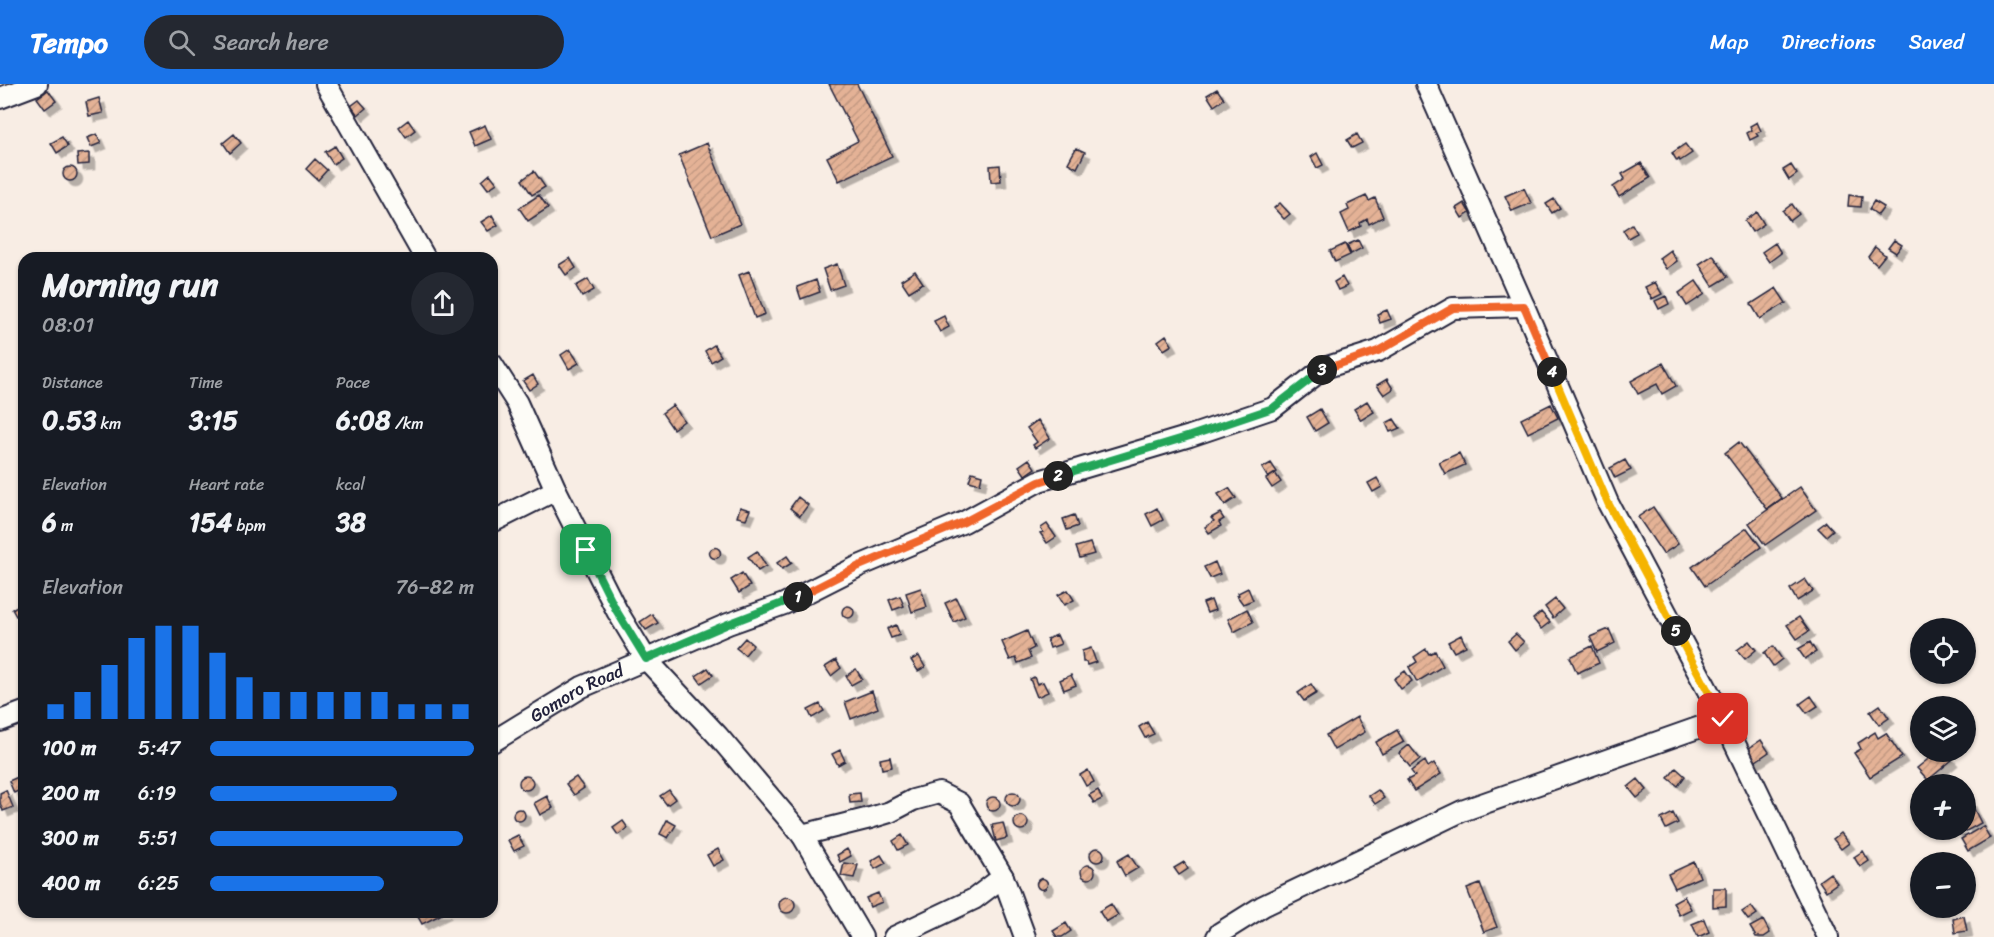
<!DOCTYPE html>
<html lang="en">
<head>
<meta charset="utf-8">
<style>
  :root { --surface:#171b24; --page:#242831; --text:#f1f3f6; --muted:#9ea1a6; --accent:#1a73e8 }
  body { margin:0; font-family:Sriracha,sans-serif; background:var(--page); color:var(--text); height:100vh; display:flex; flex-direction:column; font-size:22px; white-space:nowrap }
  * { box-sizing:border-box; margin:0 }
  p { font-size:20px; color:var(--muted) }
  .icon { flex:none; width:33px; height:33px; fill:none; stroke:currentColor; stroke-width:2; stroke-linecap:round; stroke-linejoin:round }
  .map { position:relative; flex:1; overflow:hidden }
  .details { position:absolute; left:18px; top:168px; width:480px; height:666px; display:flex; flex-direction:column; background:var(--surface); border-radius:18px; box-shadow:0 2px 4px #0004 }
  .details>* { flex:none }
  .buttons { position:absolute; left:1910px; top:534px; display:grid; gap:12px }
  .buttons a { display:grid; place-items:center; width:66px; height:66px; border-radius:50%; background:var(--surface); box-shadow:0 2px 4px #0004; font-size:30px }
  .pin { position:absolute; display:grid; place-items:center; width:51px; height:51px; color:#fff; margin:-26px; border-radius:12px; box-shadow:0 3px 9px #0006 }
  .km { position:absolute; width:30px; height:30px; margin:-15px; border-radius:50%; background:#222; color:#fff; font-size:16px; line-height:30px; text-align:center }
  .round { display:grid; place-items:center; flex:none; width:63px; height:63px; border-radius:32px; background:var(--page) }
  .summary { display:flex; align-items:center; justify-content:space-between; height:102px; padding:0 24px }
  h1 { font-size:33px; font-weight:800; line-height:45px }
  .metrics { display:grid; grid-template-columns:repeat(3,1fr); gap:9px; height:102px; padding:6px 24px }
  .metrics div { display:grid; align-content:center }
  .metrics b { font-size:26px; font-weight:800 }
  .metrics small { font-size:16px; font-weight:400 }
  .metrics p { font-size:16px }
  .chart { height:168px; padding:12px 24px }
  .chart p { display:flex; justify-content:space-between }
  .chart svg { width:100%; height:108px; margin-top:6px; stroke:var(--accent); stroke-width:6 }
  ul { padding:0 24px; list-style:none; font-size:20px }
  li { display:grid; grid-template-columns:96px 72px 1fr; align-items:center; height:45px }
  li i { height:15px; border-radius:8px; background:var(--accent) }
  header { display:flex; align-items:center; gap:36px; box-sizing:border-box; height:84px; padding:0 30px; background:var(--accent); color:#fff }
  header strong { font-size:28px }
  nav { display:flex; gap:33px; margin-inline-start:auto; font-size:21px }
  .search { width:420px; height:54px; background:var(--page); display:flex; align-items:center; gap:15px; box-sizing:border-box; padding:0 21px; border-radius:33px; color:var(--muted); font-size:22px }
  .map>svg:first-child { display:block }
  .building { fill:url(#building-hatch); stroke:#22223b; stroke-width:1.5; filter:url(#shadow) }
  .lines { fill:none; stroke-linecap:round; stroke-linejoin:round }
  .street-casing { stroke:#22223b; stroke-width:24 }
  .street { stroke:#fdfcf7; stroke-width:20 }
  .split-1-casing { stroke:#fff; stroke-width:12 }
  .split-2-casing { stroke:#fff; stroke-width:12 }
  .split-3-casing { stroke:#fff; stroke-width:12 }
  .split-4-casing { stroke:#fff; stroke-width:12 }
  .split-5-casing { stroke:#fff; stroke-width:12 }
  .split-6-casing { stroke:#fff; stroke-width:12 }
  .split-1 { stroke:#22a559; stroke-width:8 }
  .split-2 { stroke:#f0652b; stroke-width:8 }
  .split-3 { stroke:#22a559; stroke-width:8 }
  .split-4 { stroke:#f0652b; stroke-width:8 }
  .split-5 { stroke:#f5b400; stroke-width:8 }
  .split-6 { stroke:#f5b400; stroke-width:8 }
  .labels { text-anchor:middle; stroke-width:5; stroke-linejoin:round; paint-order:stroke }
  .street-label { font-size:18px; fill:#22223b; stroke:#fdfcf7 }
</style>
</head>
<body>
<header>
<strong>Tempo</strong>
<div class="search"><svg class="icon" aria-label="search" viewBox="0 0 24 24"><circle cx="10" cy="10" r="6"/><path d="M15 15l6 6"/></svg>Search here</div>
<nav><a>Map</a><a>Directions</a><a>Saved</a></nav>
</header>
<div class="map">
<svg width="1994" height="853" viewBox="0 0 1994 853">
  <defs>
    <pattern id="building-hatch" width="6" height="6" patternUnits="userSpaceOnUse" patternTransform="scale(1.5)"><rect width="6" height="6" fill="#e4b296"/><path d="M-1 1l2-2M0 6l6-6M5 7l2-2" fill="none" stroke="#c39982"/></pattern>
    <filter id="shadow"><feDropShadow dx="5.5" dy="5.5" stdDeviation="0" flood-color="#0004"/></filter>
  </defs>
  <rect width="100%" height="100%" fill="#f8ede4"/>
  <filter id="ink" filterUnits="userSpaceOnUse"><feTurbulence type="fractalNoise" baseFrequency=".0167" numOctaves="2"/><feDisplacementMap in="SourceGraphic" scale="12" xChannelSelector="R" yChannelSelector="G"/><feConvolveMatrix kernelMatrix="1 2 1 2 8 2 1 2 1" color-interpolation-filters="sRGB"/></filter>
  <g filter="url(#ink)">
    <!-- building -->
    <path class="building" d="M 829,0 L 857,0 L 892,72 L 839,97 L 827,73 L 858,57 Z
      M 1217,5 L 1224,15 L 1214,22 L 1207,11 Z
      M 48,6 L 56,17 L 45,25 L 37,14 Z
      M 99,14 L 103,29 L 89,32 L 86,18 Z
      M 359,16 L 366,24 L 358,31 L 351,22 Z
      M 408,36 L 415,46 L 406,53 L 399,43 Z
      M 1757,38 L 1761,47 L 1756,49 L 1758,52 L 1750,56 L 1747,49 L 1752,46 L 1750,42 Z
      M 485,41 L 491,55 L 475,62 L 469,48 Z
      M 97,50 L 101,59 L 91,63 L 87,54 Z
      M 234,50 L 241,59 L 230,69 L 223,59 Z
      M 1357,50 L 1362,59 L 1352,64 L 1347,56 Z
      M 62,53 L 68,62 L 57,69 L 51,59 Z
      M 707,59 L 740,140 L 712,152 L 679,71 Z
      M 1685,60 L 1692,69 L 1680,77 L 1679,75 L 1677,77 L 1672,69 Z
      M 335,62 L 342,74 L 333,80 L 325,68 Z
      M 1076,64 L 1085,68 L 1077,84 L 1068,79 Z
      M 89,69 L 89,80 L 78,81 L 77,70 Z
      M 1317,69 L 1323,81 L 1317,84 L 1311,73 Z
      M 315,75 L 327,86 L 318,96 L 306,85 Z
      M 1641,79 L 1650,94 L 1619,113 L 1613,103 L 1625,95 L 1622,90 Z
      M 1000,81 L 1001,97 L 991,98 L 990,82 Z
      M 1791,81 L 1797,90 L 1789,96 L 1783,86 Z
      M63 90a7 7 0 1 1 14 0a7 7 0 1 1-14 0Z
      M 534,87 L 545,103 L 532,111 L 522,96 Z
      M 490,90 L 497,99 L 488,105 L 482,97 Z
      M 1524,104 L 1531,119 L 1512,127 L 1505,112 Z
      M 539,111 L 548,124 L 528,137 L 519,124 Z
      M 1849,111 L 1862,113 L 1861,123 L 1848,122 Z
      M 1366,112 L 1369,117 L 1375,114 L 1383,133 L 1369,140 L 1367,135 L 1360,139 L 1361,142 L 1349,148 L 1341,130 L 1349,126 L 1347,121 Z
      M 1554,115 L 1560,124 L 1552,129 L 1546,120 Z
      M 1874,117 L 1884,123 L 1878,131 L 1869,125 Z
      M 1280,119 L 1290,130 L 1284,135 L 1274,124 Z
      M 1464,119 L 1470,129 L 1462,134 L 1456,124 Z
      M 1792,120 L 1799,130 L 1790,137 L 1783,127 Z
      M 1757,128 L 1764,140 L 1752,148 L 1745,137 Z
      M 492,131 L 498,141 L 488,147 L 481,138 Z
      M 1632,140 L 1637,149 L 1628,154 L 1623,146 Z
      M 1358,156 L 1362,164 L 1351,170 L 1347,161 Z
      M 1894,156 L 1902,161 L 1896,169 L 1888,164 Z
      M 1775,159 L 1781,169 L 1769,178 L 1762,168 Z
      M 1345,160 L 1350,171 L 1335,178 L 1330,167 Z
      M 1875,163 L 1885,171 L 1877,181 L 1868,173 Z
      M 1670,166 L 1677,177 L 1666,185 L 1659,174 Z
      M 1713,171 L 1728,193 L 1713,202 L 1699,180 Z
      M 570,174 L 576,184 L 566,191 L 559,181 Z
      M 837,180 L 844,201 L 830,206 L 823,185 Z
      M 749,187 L 765,230 L 755,234 L 739,191 Z
      M 915,187 L 923,199 L 909,208 L 901,196 Z
      M 1342,193 L 1347,202 L 1338,206 L 1334,198 Z
      M 588,195 L 594,206 L 582,213 L 576,202 Z
      M 816,196 L 820,208 L 801,215 L 797,203 Z
      M 1696,197 L 1705,210 L 1687,222 L 1679,209 Z
      M 1655,198 L 1662,210 L 1652,215 L 1645,203 Z
      M 1776,204 L 1786,219 L 1760,235 L 1751,220 Z
      M 1666,212 L 1669,220 L 1659,225 L 1655,217 Z
      M 1387,226 L 1391,235 L 1380,239 L 1377,230 Z
      M 944,232 L 949,243 L 940,248 L 934,237 Z
      M 1166,251 L 1172,261 L 1164,266 L 1158,257 Z
      M 714,261 L 721,272 L 711,278 L 705,267 Z
      M 570,265 L 579,279 L 569,285 L 561,271 Z
      M 1663,279 L 1676,302 L 1662,310 L 1657,300 L 1638,310 L 1631,297 Z
      M 533,291 L 538,300 L 529,306 L 523,297 Z
      M 1387,295 L 1393,305 L 1384,311 L 1377,301 Z
      M 1367,317 L 1374,328 L 1361,336 L 1354,325 Z
      M 1551,320 L 1558,334 L 1528,349 L 1521,335 Z
      M 673,321 L 684,337 L 673,345 L 662,329 Z
      M 1320,325 L 1328,339 L 1315,347 L 1307,333 Z
      M 1394,335 L 1400,344 L 1390,348 L 1386,339 Z
      M 1038,336 L 1050,354 L 1035,364 L 1033,361 L 1037,358 L 1027,344 Z
      M 1739,358 L 1782,414 L 1767,425 L 1725,369 Z
      M 1459,369 L 1465,381 L 1445,390 L 1439,378 Z
      M 1029,375 L 1035,384 L 1025,391 L 1019,382 Z
      M 1625,376 L 1631,386 L 1615,394 L 1610,384 Z
      M 1271,379 L 1277,388 L 1268,394 L 1262,384 Z
      M 972,388 L 982,391 L 980,400 L 969,397 Z
      M 1275,389 L 1281,398 L 1272,404 L 1266,395 Z
      M 1377,394 L 1382,403 L 1373,408 L 1368,399 Z
      M 1800,403 L 1816,426 L 1765,461 L 1749,439 Z
      M 1229,404 L 1236,414 L 1225,421 L 1218,410 Z
      M 798,413 L 808,421 L 800,432 L 790,424 Z
      M 740,423 L 750,426 L 746,435 L 737,433 Z
      M 1653,423 L 1678,460 L 1663,470 L 1638,433 Z
      M 1157,424 L 1163,436 L 1152,442 L 1146,430 Z
      M 1220,429 L 1224,435 L 1219,438 L 1221,442 L 1209,449 L 1205,443 L 1214,437 L 1211,434 Z
      M 1074,431 L 1078,442 L 1067,446 L 1063,435 Z
      M 1826,438 L 1833,446 L 1826,452 L 1818,444 Z
      M 1047,440 L 1056,453 L 1047,459 L 1040,449 L 1043,448 L 1041,444 Z
      M 1747,444 L 1761,463 L 1705,502 L 1692,483 Z
      M 1090,459 L 1094,470 L 1080,474 L 1076,463 Z
      M709.5 469a5.5 5.5 0 1 1 11 0a5.5 5.5 0 1 1-11 0Z
      M 757,467 L 766,482 L 758,487 L 748,473 Z
      M 787,472 L 792,479 L 782,485 L 777,479 Z
      M 1215,478 L 1220,490 L 1210,494 L 1204,483 Z
      M 742,489 L 750,502 L 739,509 L 731,496 Z
      M 1805,495 L 1813,507 L 1797,517 L 1790,505 Z
      M 921,504 L 927,523 L 912,528 L 906,509 Z
      M 1248,504 L 1253,516 L 1243,520 L 1237,512 L 1239,511 L 1238,509 Z
      M 1068,506 L 1074,516 L 1064,521 L 1058,511 Z
      M 900,512 L 904,522 L 893,526 L 889,516 Z
      M 956,514 L 965,533 L 954,538 L 945,519 Z
      M 1555,515 L 1563,525 L 1553,534 L 1545,523 Z
      M 1211,516 L 1215,526 L 1207,529 L 1203,519 Z
      M 22,519 L 24,528 L 16,532 L 12,525 Z
      M842 528a6 6 0 1 1 12 0a6 6 0 1 1-12 0Z
      M 1247,525 L 1253,538 L 1234,548 L 1228,535 Z
      M 1541,528 L 1550,538 L 1541,545 L 1533,535 Z
      M 652,530 L 658,539 L 646,546 L 640,538 Z
      M 1799,533 L 1809,547 L 1797,555 L 1787,541 Z
      M 896,541 L 900,551 L 891,554 L 887,545 Z
      M 1609,545 L 1615,559 L 1597,568 L 1590,553 Z
      M 1027,547 L 1034,564 L 1028,567 L 1031,574 L 1018,579 L 1016,574 L 1010,576 L 1002,558 Z
      M 1516,550 L 1524,558 L 1515,566 L 1508,557 Z
      M 1057,551 L 1061,560 L 1050,564 L 1047,555 Z
      M 1461,551 L 1466,562 L 1454,568 L 1448,558 Z
      M 745,554 L 753,561 L 745,571 L 736,564 Z
      M 1749,557 L 1756,566 L 1745,575 L 1737,566 Z
      M 1810,558 L 1816,568 L 1805,575 L 1798,565 Z
      M 1592,562 L 1599,579 L 1577,589 L 1570,573 Z
      M 1773,562 L 1782,575 L 1773,582 L 1764,569 Z
      M 1091,564 L 1096,578 L 1087,581 L 1086,578 L 1083,578 L 1082,567 Z
      M 1426,565 L 1429,570 L 1435,567 L 1443,582 L 1417,598 L 1409,583 L 1417,578 L 1414,573 Z
      M 919,572 L 925,583 L 918,587 L 911,576 Z
      M 836,576 L 841,584 L 831,592 L 825,583 Z
      M 708,584 L 713,591 L 701,599 L 696,592 Z
      M 856,585 L 862,595 L 851,601 L 846,592 Z
      M 1405,587 L 1412,597 L 1401,605 L 1394,595 Z
      M 1071,591 L 1076,601 L 1064,606 L 1060,596 Z
      M 1034,593 L 1037,600 L 1043,598 L 1048,608 L 1037,613 L 1030,595 Z
      M 1311,600 L 1317,609 L 1304,617 L 1298,609 Z
      M 872,607 L 878,624 L 851,635 L 845,618 Z
      M 1811,612 L 1818,622 L 1807,629 L 1800,620 Z
      M 820,620 L 824,627 L 812,634 L 808,626 Z
      M 1880,621 L 1889,634 L 1879,641 L 1870,628 Z
      M 1357,633 L 1365,648 L 1334,666 L 1326,651 Z
      M 1147,638 L 1154,650 L 1145,654 L 1139,643 Z
      M 1397,646 L 1404,658 L 1382,670 L 1376,658 Z
      M 1875,648 L 1878,654 L 1886,649 L 1902,673 L 1870,693 L 1854,669 L 1861,665 L 1858,659 Z
      M 1761,656 L 1769,668 L 1753,679 L 1745,667 Z
      M 1409,661 L 1420,675 L 1410,683 L 1399,669 Z
      M 840,666 L 845,677 L 838,681 L 832,670 Z
      M 1937,668 L 1945,668 L 1952,676 L 1928,696 L 1917,684 Z
      M 890,673 L 892,683 L 882,685 L 880,675 Z
      M 1425,677 L 1428,683 L 1434,679 L 1441,690 L 1414,707 L 1407,696 L 1415,692 L 1411,687 Z
      M 1676,684 L 1685,692 L 1678,702 L 1668,694 Z
      M 1088,686 L 1094,698 L 1086,702 L 1080,691 Z
      M 22,691 L 24,704 L 14,709 L 9,697 Z
      M519 699a7 7 0 1 1 14 0a7 7 0 1 1-14 0Z
      M 576,693 L 584,704 L 574,711 L 566,700 Z
      M 1638,695 L 1647,706 L 1637,714 L 1628,703 Z
      M 6,706 L 13,723 L 3,727 L 0,719 L 0,709 Z
      M 669,706 L 675,715 L 667,721 L 660,712 Z
      M 1098,706 L 1102,715 L 1094,719 L 1089,711 Z
      M 1378,706 L 1384,714 L 1375,720 L 1369,712 Z
      M1006 715a7 7 0 1 1 14 0a7 7 0 1 1-14 0Z
      M 860,709 L 861,718 L 850,719 L 849,710 Z
      M 547,712 L 553,724 L 540,731 L 534,719 Z
      M986 720a7 7 0 1 1 14 0a7 7 0 1 1-14 0Z
      M 1970,717 L 1981,739 L 1959,751 L 1956,746 L 1965,746 L 1965,720 Z
      M513 731a6 6 0 1 1 12 0a6 6 0 1 1-12 0Z
      M 1673,729 L 1678,739 L 1666,745 L 1661,735 Z
      M1014 739a7 7 0 1 1 14 0a7 7 0 1 1-14 0Z
      M 667,736 L 676,741 L 668,754 L 660,750 Z
      M 623,737 L 628,744 L 618,751 L 613,744 Z
      M 1003,739 L 1007,754 L 996,757 L 992,741 Z
      M 1983,742 L 1990,754 L 1968,767 L 1961,755 Z
      M 1841,749 L 1849,759 L 1841,765 L 1833,755 Z
      M 518,751 L 524,762 L 514,767 L 508,756 Z
      M 902,751 L 908,761 L 898,766 L 893,757 Z
      M1090 771a7 7 0 1 1 14 0a7 7 0 1 1-14 0Z
      M 718,765 L 724,776 L 713,782 L 707,771 Z
      M 847,765 L 851,772 L 840,778 L 837,771 Z
      M 1863,767 L 1869,777 L 1860,783 L 1854,773 Z
      M 1129,770 L 1138,784 L 1125,792 L 1117,777 Z
      M 881,771 L 886,779 L 875,785 L 871,777 Z
      M 1184,778 L 1188,785 L 1179,791 L 1174,784 Z
      M 1694,778 L 1700,793 L 1675,804 L 1668,790 Z
      M 844,779 L 858,781 L 854,794 L 841,792 Z
      M1081 788a7 7 0 1 1 14 0a7 7 0 1 1-14 0Z
      M 1830,789 L 1837,799 L 1826,807 L 1819,797 Z
      M1036.5 800a5.5 5.5 0 1 1 11 0a5.5 5.5 0 1 1-11 0Z
      M 1480,800 L 1497,843 L 1484,848 L 1467,805 Z
      M 1713,804 L 1726,804 L 1726,822 L 1713,823 Z
      M 878,809 L 882,818 L 870,823 L 866,814 Z
      M 1684,812 L 1691,825 L 1679,831 L 1673,818 Z
      M779 821a8 8 0 1 1 16 0a8 8 0 1 1-16 0Z
      M 1111,820 L 1118,831 L 1106,838 L 1099,827 Z
      M 1751,822 L 1757,830 L 1748,836 L 1742,828 Z
      M 418,828 L 446,828 L 422,840 L 416,829 Z
      M 1964,832 L 1967,847 L 1955,849 L 1953,835 Z
      M 1704,835 L 1709,848 L 1698,853 L 1692,840 Z
      M 1763,836 L 1770,849 L 1764,853 L 1756,853 L 1750,843 Z
      M 1066,839 L 1071,847 L 1062,853 L 1057,853 L 1053,847 Z"/>
    <g class="lines">
      <defs>
        <g id="street">
          <path d="M 326,0 L 425,174"/>
          <path d="M 1426,0 L 1524,222 L 1608,419 L 1723,635 L 1828,853"/>
          <path d="M 0,14 L 37,0"/>
          <path d="M 492,280 L 517,319 L 556,406 L 617,527 L 646,575 L 718,652 L 802,751 L 870,734 L 890,728 L 913,716 L 939,709 L 959,719 L 1003,793 L 1025,853"/>
          <path d="M 492,438 L 556,406"/>
          <path d="M 0,637 L 24,628"/>
          <path id="s1" d="M 492,658 L 582,603 L 728,540 L 784,520 L 859,482 L 964,438 L 1039,397 L 1190,352 L 1273,324 L 1324,284 L 1378,267 L 1453,224 L 1524,222"/>
          <path d="M 802,751 L 862,853"/>
          <path d="M 894,853 L 974,815 L 1003,793"/>
          <path d="M 1217,853 L 1220,849 L 1263,822 L 1462,727 L 1723,635"/>
        </g>
      </defs>
      <!-- street casing -->
      <use href="#street" class="street-casing"/>
      <!-- street -->
      <use href="#street" class="street"/>
    </g>
  </g>
  <g class="lines" filter="url(#ink)">
    <defs>
      <path id="split-1" d="M 586,466 L 616,526 L 646,575 L 728,540 L 798,513"/>
      <path id="split-2" d="M 798,513 L 859,482 L 964,438 L 1039,398 L 1058,392"/>
      <path id="split-3" d="M 1058,392 L 1190,352 L 1273,324 L 1322,286"/>
      <path id="split-4" d="M 1322,286 L 1378,267 L 1453,224 L 1524,222 L 1552,288"/>
      <path id="split-5" d="M 1552,288 L 1608,419 L 1676,547"/>
      <path id="split-6" d="M 1676,547 L 1723,635"/>
    </defs>
    <!-- split-1 casing -->
    <use href="#split-1" class="split-1-casing"/>
    <!-- split-2 casing -->
    <use href="#split-2" class="split-2-casing"/>
    <!-- split-3 casing -->
    <use href="#split-3" class="split-3-casing"/>
    <!-- split-4 casing -->
    <use href="#split-4" class="split-4-casing"/>
    <!-- split-5 casing -->
    <use href="#split-5" class="split-5-casing"/>
    <!-- split-6 casing -->
    <use href="#split-6" class="split-6-casing"/>
    <!-- split-1 -->
    <use href="#split-1" class="split-1"/>
    <!-- split-2 -->
    <use href="#split-2" class="split-2"/>
    <!-- split-3 -->
    <use href="#split-3" class="split-3"/>
    <!-- split-4 -->
    <use href="#split-4" class="split-4"/>
    <!-- split-5 -->
    <use href="#split-5" class="split-5"/>
    <!-- split-6 -->
    <use href="#split-6" class="split-6"/>
  </g>
  <g class="labels">
    <!-- street labels -->
    <g class="street-label">
      <text dy="6" stroke="none"><textPath href="#s1" startOffset="98">Gomoro Road</textPath></text>
    </g>
  </g>
</svg>
<div class="buttons">
<a><svg class="icon" aria-label="locate" viewBox="0 0 24 24"><circle cx="12" cy="12" r="6"/><path d="M12 2v4M12 18v4M2 12h4M18 12h4"/></svg></a>
<a><svg class="icon" aria-label="layers" viewBox="0 0 24 24"><path d="M12 4l9 5-9 5-9-5zM3 14l9 5 9-5"/></svg></a>
<a>+</a>
<a>−</a>
</div>
<div class="pin" style="left:586px;top:466px;background:#1e9e55"><svg class="icon" aria-label="arrive" viewBox="0 0 24 24"><path d="M6 21V4h12l-3 4 3 4H6"/></svg></div>
<div class="pin" style="left:1723px;top:635px;background:#d93025"><svg class="icon" aria-label="check" viewBox="0 0 24 24"><path d="M5 12l5 5 9-10"/></svg></div>
<b class="km" style="left:798px;top:513px">1</b>
<b class="km" style="left:1058px;top:392px">2</b>
<b class="km" style="left:1322px;top:286px">3</b>
<b class="km" style="left:1552px;top:288px">4</b>
<b class="km" style="left:1676px;top:547px">5</b>
<section class="details">
<div class="summary"><div><h1>Morning run</h1><p>08:01</p></div><a class="round"><svg class="icon" aria-label="share" viewBox="0 0 24 24"><path d="M12 15V3M7 8l5-5 5 5M5 13v7h14v-7"/></svg></a></div>
<div class="metrics">
<div><p>Distance</p><b>0.53<small> km</small></b></div>
<div><p>Time</p><b>3:15</b></div>
<div><p>Pace</p><b>6:08<small> /km</small></b></div>
</div>
<div class="metrics">
<div><p>Elevation</p><b>6<small> m</small></b></div>
<div><p>Heart rate</p><b>154<small> bpm</small></b></div>
<div><p>kcal</p><b>38</b></div>
</div>
<div class="chart"><p><span>Elevation</span>76–82 m</p>
<svg viewBox="0 0 160 44" preserveAspectRatio="none"><path d="M5 44V38M15 44V33M25 44V22M35 44V11M45 44V6M55 44V6M65 44V17M75 44V27M85 44V33M95 44V33M105 44V33M115 44V33M125 44V33M135 44V38M145 44V38M155 44V38"/></svg>
</div>
<ul>
<li><b>100 m</b>5:47<i style="width:100%"></i></li>
<li><b>200 m</b>6:19<i style="width:71%"></i></li>
<li><b>300 m</b>5:51<i style="width:96%"></i></li>
<li><b>400 m</b>6:25<i style="width:66%"></i></li>
</ul>
</section>
</div>
</body>
</html>
